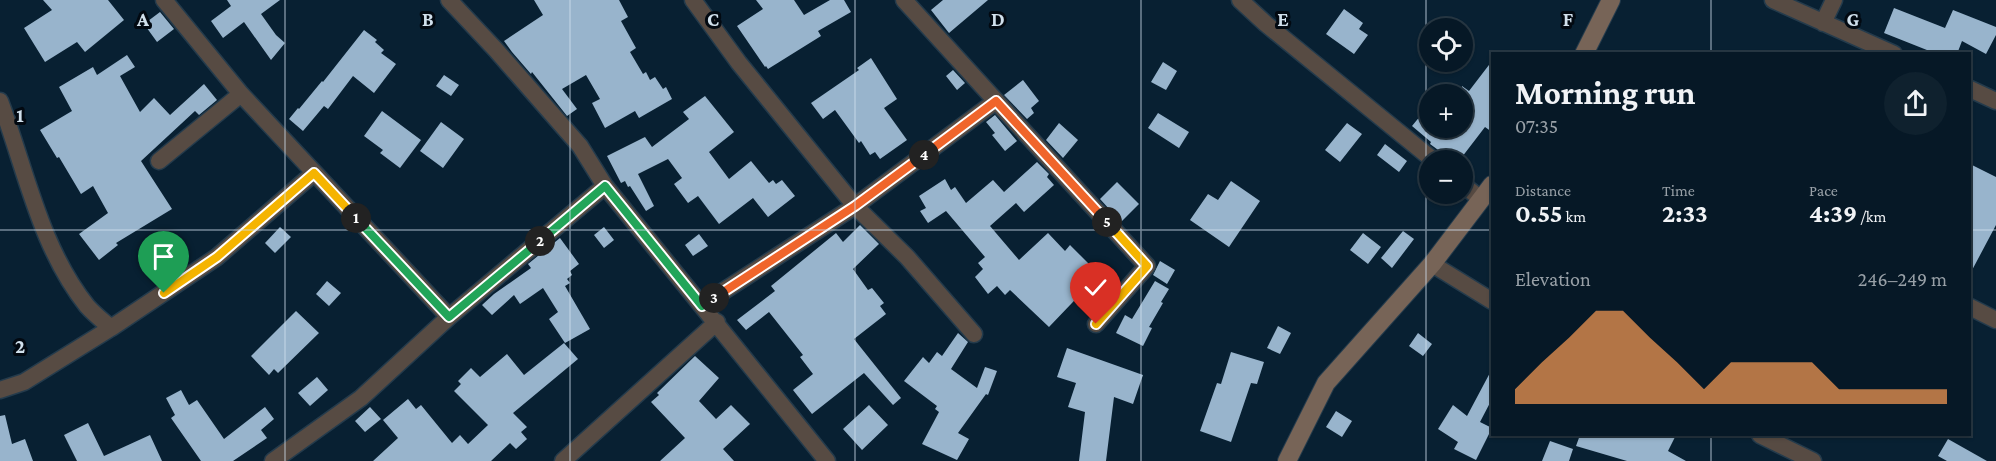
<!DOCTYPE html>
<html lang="en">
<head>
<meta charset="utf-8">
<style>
  :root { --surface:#061826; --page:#0f212e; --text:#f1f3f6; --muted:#98a0a7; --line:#273743; --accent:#fd9d54 }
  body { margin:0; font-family:"Crimson Pro",serif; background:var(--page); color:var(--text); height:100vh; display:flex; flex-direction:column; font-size:22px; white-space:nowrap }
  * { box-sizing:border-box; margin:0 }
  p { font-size:20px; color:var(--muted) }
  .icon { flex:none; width:33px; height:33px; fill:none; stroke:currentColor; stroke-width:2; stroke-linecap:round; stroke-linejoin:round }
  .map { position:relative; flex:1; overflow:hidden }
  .drawer { position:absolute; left:1491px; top:52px; width:480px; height:384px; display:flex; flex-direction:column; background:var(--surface); border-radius:0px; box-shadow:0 2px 4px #0004,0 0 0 2px var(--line) }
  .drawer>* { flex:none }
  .fabs { position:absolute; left:1419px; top:18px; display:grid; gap:12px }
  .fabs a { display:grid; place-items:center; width:54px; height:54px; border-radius:50%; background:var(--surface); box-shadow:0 2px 4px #0004,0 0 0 2px var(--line); font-size:30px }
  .pin { position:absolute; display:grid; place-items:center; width:51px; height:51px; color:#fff; margin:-62px -26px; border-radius:50% 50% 50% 0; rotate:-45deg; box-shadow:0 0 6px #0007 }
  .pin .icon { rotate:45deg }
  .km { position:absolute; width:30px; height:30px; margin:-15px; border-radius:50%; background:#222; color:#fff; font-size:16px; line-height:30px; text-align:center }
  .round { display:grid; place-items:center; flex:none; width:63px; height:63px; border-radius:32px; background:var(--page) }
  .head { display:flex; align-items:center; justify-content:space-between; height:102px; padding:0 24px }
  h1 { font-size:33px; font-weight:700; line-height:45px }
  .metrics { display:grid; grid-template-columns:repeat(3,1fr); gap:9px; height:102px; padding:6px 24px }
  .metrics div { display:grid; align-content:center }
  .metrics b { font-size:26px; font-weight:700 }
  .metrics small { font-size:16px; font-weight:400 }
  .metrics p { font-size:16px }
  .chart { height:168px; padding:12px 24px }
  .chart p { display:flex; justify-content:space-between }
  .chart svg { width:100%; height:108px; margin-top:6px; fill:var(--accent); opacity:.7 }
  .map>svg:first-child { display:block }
  .building { fill:#98b4cc }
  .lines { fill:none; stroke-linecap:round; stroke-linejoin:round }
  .minor-casing { stroke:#243b4c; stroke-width:19 }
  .secondary-casing { stroke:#243b4c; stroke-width:20 }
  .minor { stroke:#574b43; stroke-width:16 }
  .secondary { stroke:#776457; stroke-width:18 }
  .split-1-casing { stroke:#fff; stroke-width:12 }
  .split-2-casing { stroke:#fff; stroke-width:12 }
  .split-3-casing { stroke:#fff; stroke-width:12 }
  .split-4-casing { stroke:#fff; stroke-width:12 }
  .split-5-casing { stroke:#fff; stroke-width:12 }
  .split-6-casing { stroke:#fff; stroke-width:12 }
  .split-1 { stroke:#f5b400; stroke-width:8 }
  .split-2 { stroke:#22a559; stroke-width:8 }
  .split-3 { stroke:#22a559; stroke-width:8 }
  .split-4 { stroke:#f0652b; stroke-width:8 }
  .split-5 { stroke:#f0652b; stroke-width:8 }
  .split-6 { stroke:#f5b400; stroke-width:8 }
  .grid { fill:none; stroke:#d1e0ec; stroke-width:1.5; stroke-opacity:0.55 }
  .grid-label { font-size:20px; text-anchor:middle; font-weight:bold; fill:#d1e0ec; stroke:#020911; stroke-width:6; stroke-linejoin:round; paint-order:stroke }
</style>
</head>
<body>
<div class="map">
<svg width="1996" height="461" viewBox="0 0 1996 461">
  <rect width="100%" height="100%" fill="#082032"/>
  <!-- building -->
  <path class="building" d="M 43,0 L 108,0 L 124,20 L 85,52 L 77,42 L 45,62 L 24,28 L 52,10 Z
    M 227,0 L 280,0 L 261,14 L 276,35 L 285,43 L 271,60 L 244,22 L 223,38 L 211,21 L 231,6 Z
    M 534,0 L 619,0 L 628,17 L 621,21 L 636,48 L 630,52 L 643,74 L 646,72 L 650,80 L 655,77 L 663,89 L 666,87 L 672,99 L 639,118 L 635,111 L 605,128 L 592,103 L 600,99 L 586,75 L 562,89 L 577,109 L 567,116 L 532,72 L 531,74 L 512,52 L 504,41 L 543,15 Z
    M 756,0 L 794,0 L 804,15 L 830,0 L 844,0 L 851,12 L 818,31 L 821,36 L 768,69 L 766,66 L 765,67 L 737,26 L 763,9 Z
    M 943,0 L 988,0 L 949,33 L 931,10 Z
    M 1894,8 L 1945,28 L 1953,10 L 1996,27 L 1996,35 L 1986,54 L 1962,41 L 1957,54 L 1937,54 L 1884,33 Z
    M 1344,9 L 1363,23 L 1359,29 L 1368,35 L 1354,54 L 1326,34 Z
    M 160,12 L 174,29 L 157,42 L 144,24 Z
    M 364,30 L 377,40 L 375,42 L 384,50 L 381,53 L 396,64 L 374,93 L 353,76 L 328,109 L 324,106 L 303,131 L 289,119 L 298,108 L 299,109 L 322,81 L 323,82 Z
    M 127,55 L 135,67 L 120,76 L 140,112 L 154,98 L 170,115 L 204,84 L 217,100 L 199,115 L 195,111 L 141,161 L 172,209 L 116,243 L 118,245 L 99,260 L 79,234 L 108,213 L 93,186 L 81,194 L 59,157 L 57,158 L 40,130 L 72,111 L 59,87 L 93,67 L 97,75 Z
    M 871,58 L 897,99 L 884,108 L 907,140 L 880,159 L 875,152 L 870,155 L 861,141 L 859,143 L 835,110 L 823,119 L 811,103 L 859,70 L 857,68 Z
    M 1492,61 L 1492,132 L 1485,127 L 1462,157 L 1455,151 L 1449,158 L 1430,144 L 1431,142 L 1412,126 L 1421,115 L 1430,122 L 1430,128 L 1462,128 L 1462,86 L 1469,91 Z
    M 1163,62 L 1177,71 L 1166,90 L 1151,82 Z
    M 953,70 L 965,83 L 957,90 L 946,76 Z
    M 444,75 L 459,85 L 451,96 L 436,86 Z
    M 1023,80 L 1039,101 L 1031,108 L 1034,113 L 1027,119 L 1004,95 Z
    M 705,96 L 734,132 L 709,152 L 729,179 L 751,161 L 769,183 L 773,180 L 776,184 L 782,180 L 795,196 L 768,217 L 753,198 L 719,224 L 698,196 L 688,203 L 674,184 L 682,178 L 668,159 L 638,174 L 654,206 L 646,211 L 630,186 L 628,187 L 625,181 L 621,183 L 607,156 L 645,137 L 652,147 L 689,119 L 683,112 Z
    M 382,111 L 421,140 L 400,168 L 380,153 L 383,150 L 364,136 Z
    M 1158,113 L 1189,132 L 1179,148 L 1148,128 Z
    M 995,115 L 1017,141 L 1005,151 L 992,135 L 995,133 L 986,122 Z
    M 441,122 L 464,139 L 443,168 L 420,151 Z
    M 1059,123 L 1078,140 L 1063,158 L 1046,140 Z
    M 1347,123 L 1362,134 L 1340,162 L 1325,150 Z
    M 1385,144 L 1407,161 L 1399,172 L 1377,155 Z
    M 1037,162 L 1049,174 L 1047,177 L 1054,185 L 1024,212 L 1016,203 L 990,226 L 1019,260 L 1048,233 L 1065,251 L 1070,245 L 1098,273 L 1092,280 L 1093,281 L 1049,327 L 1010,290 L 1005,295 L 997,286 L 988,294 L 975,277 L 983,269 L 978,263 L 985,257 L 946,211 L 928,223 L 920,211 L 926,208 L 919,196 L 945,179 L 951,190 L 955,187 L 966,203 L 993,180 L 1004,192 Z
    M 1970,164 L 1996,177 L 1996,225 L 1970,274 Z
    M 1231,181 L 1260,201 L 1229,247 L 1190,220 L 1208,194 L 1218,200 Z
    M 1117,182 L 1139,204 L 1121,222 L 1100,199 Z
    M 860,225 L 879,244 L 853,269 L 868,290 L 872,288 L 884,303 L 880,306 L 886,314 L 854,339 L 901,398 L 893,405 L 864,373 L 812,414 L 793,390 L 813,374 L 800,357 L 803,355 L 769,312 L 746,330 L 737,320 L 775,291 L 771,286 L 836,233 L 843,242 Z
    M 280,227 L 291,237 L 275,253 L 265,243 Z
    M 604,227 L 614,240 L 604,248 L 594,235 Z
    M 1403,231 L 1414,239 L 1392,268 L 1381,258 Z
    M 1363,233 L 1381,247 L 1368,264 L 1350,250 Z
    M 699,234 L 708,246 L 693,256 L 685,245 Z
    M 560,238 L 579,264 L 570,271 L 572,275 L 567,279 L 570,283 L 565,286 L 590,329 L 565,343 L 549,319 L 558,312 L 543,288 L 520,304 L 514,295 L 492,315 L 482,305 L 494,294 L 531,268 L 528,264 Z
    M 1160,261 L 1175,270 L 1167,284 L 1153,275 Z
    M 327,281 L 341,293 L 329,306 L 316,294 Z
    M 1155,281 L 1169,289 L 1161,302 L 1163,303 L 1149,327 L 1152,328 L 1143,346 L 1116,333 L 1125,315 L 1132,319 Z
    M 296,311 L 319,333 L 278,373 L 274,369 L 269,375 L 251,356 Z
    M 1278,326 L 1291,333 L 1280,354 L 1267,348 Z
    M 958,333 L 968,342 L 951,369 L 977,388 L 985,367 L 997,371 L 988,395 L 984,393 L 986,394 L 958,433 L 969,439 L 957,460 L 922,444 L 939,412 L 935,409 L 937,406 L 904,381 L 923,357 L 929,363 L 937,352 L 942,356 Z
    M 1418,333 L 1432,344 L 1423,356 L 1409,346 Z
    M 564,343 L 578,359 L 513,413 L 527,427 L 521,432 L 527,439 L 516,449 L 510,443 L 491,461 L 373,461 L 398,438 L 383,420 L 408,399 L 416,409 L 421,405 L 452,443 L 460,435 L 468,444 L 488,425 L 454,391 L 461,384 L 458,381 L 471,368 L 480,377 L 507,354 L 524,375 Z
    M 1067,348 L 1143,375 L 1133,404 L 1114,397 L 1106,461 L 1079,461 L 1085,412 L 1068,407 L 1076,383 L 1057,377 Z
    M 1231,352 L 1264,362 L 1257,384 L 1251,383 L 1231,442 L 1200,431 L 1217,383 L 1221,384 Z
    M 695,356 L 719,378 L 699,401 L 716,419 L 731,405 L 750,424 L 723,449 L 734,461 L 660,461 L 685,438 L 651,402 L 659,395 L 657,393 Z
    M 1492,369 L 1492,399 L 1480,422 L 1492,428 L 1476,460 L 1454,449 L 1458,442 L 1438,429 L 1453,405 L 1467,416 Z
    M 317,377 L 328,390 L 310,406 L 298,393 Z
    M 181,390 L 189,405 L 197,400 L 224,439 L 265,407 L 274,419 L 261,430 L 267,438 L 233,461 L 201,461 L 171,418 L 175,415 L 166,398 Z
    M 869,405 L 888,425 L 862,450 L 843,429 Z
    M 370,407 L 381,419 L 365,432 L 355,421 Z
    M 1336,411 L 1352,421 L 1342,437 L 1326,427 Z
    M 5,415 L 12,444 L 25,439 L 33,461 L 0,461 L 0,416 Z
    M 88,423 L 104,456 L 150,435 L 162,461 L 77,461 L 64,435 Z
    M 1580,435 L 1676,435 L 1668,451 L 1686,461 L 1627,461 L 1576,446 Z
    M 1948,439 L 1987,461 L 1947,461 L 1938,456 Z
    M 1550,441 L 1573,449 L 1569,461 L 1542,461 Z"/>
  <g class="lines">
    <defs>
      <path id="minor" d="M 164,0 L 241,94 L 449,317
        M 449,0 L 496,50 L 580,146 L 605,186 L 827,461
        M 693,0 L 739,63 L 855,206 L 907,257 L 974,334
        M 904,0 L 996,101
        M 1240,0 L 1266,24 L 1433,160
        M 1773,0 L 1894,54
        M 1823,23 L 1834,0
        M 1970,89 L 1996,101
        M 0,101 C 26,170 40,247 87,306 C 94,314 103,321 111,328
        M 159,161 L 241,94
        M 1462,184 L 1481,199
        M 1432,264 L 1492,301
        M 702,305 L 855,206 L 996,101 L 1147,266 L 1096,324
        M 1970,307 L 1996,320
        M 0,390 L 24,382 L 111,328 L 217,257 L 314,173
        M 1760,435 L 1813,461
        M 273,461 L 361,398 L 449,317 L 605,186
        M 563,461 L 717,322"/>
      <path id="secondary" d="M 1584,54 L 1611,0
        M 1287,461 L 1326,383 L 1432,264 L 1492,185"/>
    </defs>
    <!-- minor casing -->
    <use href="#minor" class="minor-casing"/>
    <!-- secondary casing -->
    <use href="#secondary" class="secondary-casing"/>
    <!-- minor -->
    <use href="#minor" class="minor"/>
    <!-- secondary -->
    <use href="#secondary" class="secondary"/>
  </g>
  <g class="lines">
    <defs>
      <path id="split-1" d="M 164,293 L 217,257 L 314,173 L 356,218"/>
      <path id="split-2" d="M 356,218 L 449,317 L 540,241"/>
      <path id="split-3" d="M 540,241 L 605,186 L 702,306 L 714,298"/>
      <path id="split-4" d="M 714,298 L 855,206 L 924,155"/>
      <path id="split-5" d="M 924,155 L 996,101 L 1107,222"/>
      <path id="split-6" d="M 1096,324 L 1147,266 L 1107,222"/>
    </defs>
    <!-- split-1 casing -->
    <use href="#split-1" class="split-1-casing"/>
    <!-- split-2 casing -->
    <use href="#split-2" class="split-2-casing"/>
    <!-- split-3 casing -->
    <use href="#split-3" class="split-3-casing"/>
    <!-- split-4 casing -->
    <use href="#split-4" class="split-4-casing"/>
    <!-- split-5 casing -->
    <use href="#split-5" class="split-5-casing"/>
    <!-- split-6 casing -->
    <use href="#split-6" class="split-6-casing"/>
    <!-- split-1 -->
    <use href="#split-1" class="split-1"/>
    <!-- split-2 -->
    <use href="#split-2" class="split-2"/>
    <!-- split-3 -->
    <use href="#split-3" class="split-3"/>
    <!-- split-4 -->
    <use href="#split-4" class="split-4"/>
    <!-- split-5 -->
    <use href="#split-5" class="split-5"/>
    <!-- split-6 -->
    <use href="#split-6" class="split-6"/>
  </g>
  <!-- grid -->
  <path class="grid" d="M 285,0 L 285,461M 570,0 L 570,461M 855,0 L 855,461M 1141,0 L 1141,461M 1426,0 L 1426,461M 1711,0 L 1711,54M 0,230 L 1492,230M 1970,230 L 1996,230M 1711,435 L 1711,461"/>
  <g class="grid-label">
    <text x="143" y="26">A</text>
    <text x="428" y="26">B</text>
    <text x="713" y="26">C</text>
    <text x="998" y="26">D</text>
    <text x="1283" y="26">E</text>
    <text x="1568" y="26">F</text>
    <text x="1853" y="26">G</text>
    <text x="20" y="122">1</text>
    <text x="20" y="353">2</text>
  </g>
</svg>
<div class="fabs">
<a><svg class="icon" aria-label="locate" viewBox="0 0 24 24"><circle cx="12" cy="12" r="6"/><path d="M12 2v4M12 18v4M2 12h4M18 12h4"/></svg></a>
<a>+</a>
<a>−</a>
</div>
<div class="pin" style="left:164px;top:293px;background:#1e9e55"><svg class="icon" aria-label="arrive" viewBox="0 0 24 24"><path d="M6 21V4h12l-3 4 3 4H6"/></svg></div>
<div class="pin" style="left:1096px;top:324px;background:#d93025"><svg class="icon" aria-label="check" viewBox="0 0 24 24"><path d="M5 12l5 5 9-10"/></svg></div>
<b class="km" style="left:356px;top:218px">1</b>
<b class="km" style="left:540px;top:241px">2</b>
<b class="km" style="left:714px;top:298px">3</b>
<b class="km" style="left:924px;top:155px">4</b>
<b class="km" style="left:1107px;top:222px">5</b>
<section class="drawer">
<div class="head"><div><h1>Morning run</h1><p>07:35</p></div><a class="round"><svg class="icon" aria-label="share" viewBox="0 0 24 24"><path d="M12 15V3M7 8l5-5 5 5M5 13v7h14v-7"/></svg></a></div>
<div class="metrics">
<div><p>Distance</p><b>0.55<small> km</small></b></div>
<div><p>Time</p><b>2:33</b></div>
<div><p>Pace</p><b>4:39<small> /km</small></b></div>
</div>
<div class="chart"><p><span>Elevation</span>246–249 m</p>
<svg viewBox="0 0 160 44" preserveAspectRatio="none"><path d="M0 44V38L10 27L20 17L30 6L40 6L50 17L60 27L70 38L80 27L90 27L100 27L110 27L120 38L130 38L140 38L150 38L160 38V44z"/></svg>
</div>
</section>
</div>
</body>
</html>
